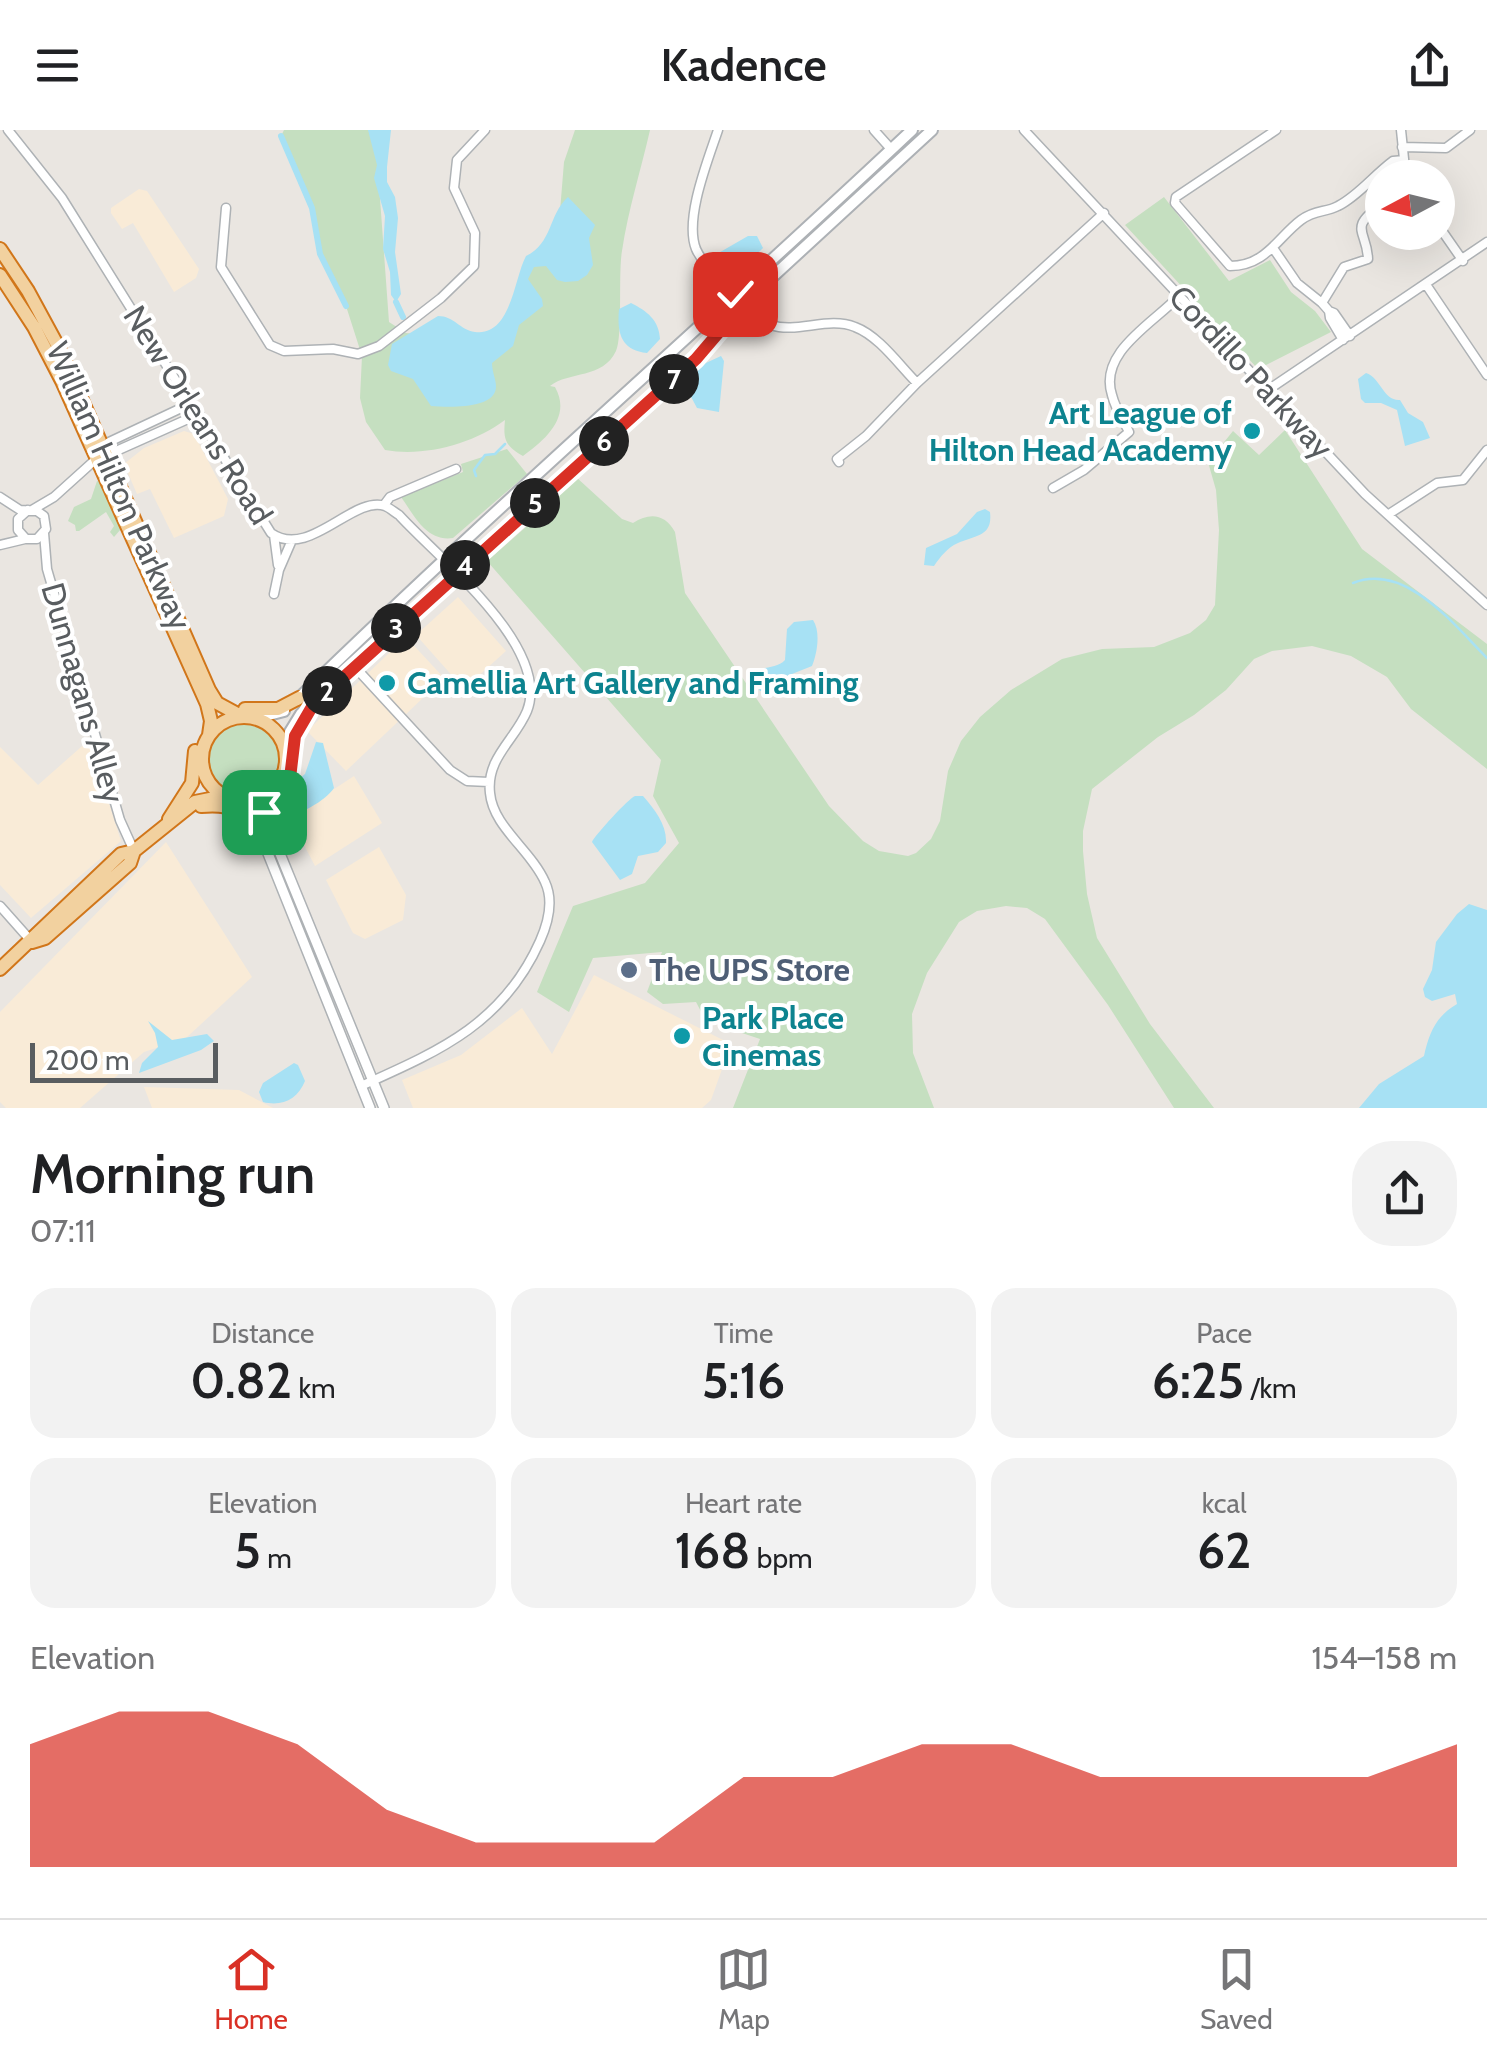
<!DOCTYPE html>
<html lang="en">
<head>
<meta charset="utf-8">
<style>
  :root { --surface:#fff; --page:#f2f2f2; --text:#202124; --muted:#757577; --line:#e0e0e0; --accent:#d93025 }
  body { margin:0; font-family:Cabin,sans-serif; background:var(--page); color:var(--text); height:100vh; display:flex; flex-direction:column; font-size:38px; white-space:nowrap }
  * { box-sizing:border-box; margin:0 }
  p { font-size:32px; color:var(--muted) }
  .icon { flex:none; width:55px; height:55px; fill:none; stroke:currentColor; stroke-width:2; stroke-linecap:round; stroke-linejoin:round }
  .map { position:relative; height:978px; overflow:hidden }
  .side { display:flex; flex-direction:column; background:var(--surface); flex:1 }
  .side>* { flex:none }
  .needle { width:65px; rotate:263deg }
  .buttons { position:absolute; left:1365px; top:30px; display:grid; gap:20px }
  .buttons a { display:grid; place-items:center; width:90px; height:90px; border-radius:50%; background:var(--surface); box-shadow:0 10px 40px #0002; font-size:50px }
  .scale { position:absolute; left:30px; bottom:25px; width:188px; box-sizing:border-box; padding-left:10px; border:5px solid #595d60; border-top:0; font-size:28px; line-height:35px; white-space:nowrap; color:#595d60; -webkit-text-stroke:8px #fff; paint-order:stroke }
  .pin { position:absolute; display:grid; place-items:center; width:85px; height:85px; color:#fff; margin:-42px; border-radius:20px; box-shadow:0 5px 15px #0006 }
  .km { position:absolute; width:50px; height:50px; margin:-25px; border-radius:50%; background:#222; color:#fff; font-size:28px; line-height:50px; text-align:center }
  .round { display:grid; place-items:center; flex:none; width:105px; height:105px; border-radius:40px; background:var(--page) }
  .summary { display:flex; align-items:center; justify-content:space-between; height:170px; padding:0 30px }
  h1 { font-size:55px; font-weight:600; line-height:75px }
  .metrics { display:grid; grid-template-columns:repeat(3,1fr); gap:15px; height:170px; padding:10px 30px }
  .metrics div { display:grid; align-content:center; border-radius:25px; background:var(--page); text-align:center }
  .metrics b { font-size:50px; font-weight:600 }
  .metrics small { font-size:28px; font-weight:400 }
  .metrics p { font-size:28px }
  .chart { height:280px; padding:20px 30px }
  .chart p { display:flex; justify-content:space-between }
  .chart svg { width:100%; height:180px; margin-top:10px; fill:var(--accent); opacity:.7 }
  header { display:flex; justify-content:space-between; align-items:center; height:130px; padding:0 30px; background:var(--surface); font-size:45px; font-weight:600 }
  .menu { display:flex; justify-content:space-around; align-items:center; height:140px; border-top:2px solid var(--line); background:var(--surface); font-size:28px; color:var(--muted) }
  .menu a { display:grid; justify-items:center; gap:5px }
  .menu .on { color:var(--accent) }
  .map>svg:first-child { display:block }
  .commercial { fill:#f9ebd7 }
  .green { fill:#c5dfc0 }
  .water { fill:#a7e1f4 }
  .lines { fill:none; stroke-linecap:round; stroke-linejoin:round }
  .stream { stroke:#a7e1f4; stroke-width:2.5 }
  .canal { stroke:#a7e1f4; stroke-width:6 }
  .minor-casing { stroke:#aeb2b5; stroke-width:11 }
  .tertiary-casing { stroke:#aeb2b5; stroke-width:12 }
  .secondary-casing { stroke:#adb1b5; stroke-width:14 }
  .trunk-casing { stroke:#d1761a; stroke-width:16 }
  .minor { stroke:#fff; stroke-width:8 }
  .tertiary { stroke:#fff; stroke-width:9 }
  .secondary { stroke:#fff; stroke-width:10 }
  .trunk { stroke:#f2d19f; stroke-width:12 }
  .route-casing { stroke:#fff; stroke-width:20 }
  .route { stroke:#d93025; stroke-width:12 }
  .culture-dot { fill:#0f9aa8; stroke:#fff; stroke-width:4 }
  .service-dot { fill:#5c6f8a; stroke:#fff; stroke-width:4 }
  .labels { text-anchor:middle; stroke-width:8; stroke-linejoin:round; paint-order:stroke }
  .street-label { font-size:32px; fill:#595d60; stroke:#fff }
  .culture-label { font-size:32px; font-weight:bold; fill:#0d838f; stroke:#fff; text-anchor:start }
  .service-label { font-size:32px; font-weight:bold; fill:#4e5e75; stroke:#fff; text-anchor:start }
</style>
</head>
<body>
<header><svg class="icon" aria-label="menu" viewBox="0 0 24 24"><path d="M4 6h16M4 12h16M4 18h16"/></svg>Kadence<svg class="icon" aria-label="share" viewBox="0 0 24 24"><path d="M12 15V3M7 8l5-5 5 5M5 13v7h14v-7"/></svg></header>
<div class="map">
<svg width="1487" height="978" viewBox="0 0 1487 978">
  <rect width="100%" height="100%" fill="#eae6e1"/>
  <!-- commercial -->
  <path class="commercial" d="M 139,59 L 147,61 L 199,139 L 196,148 L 174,162 L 133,93 L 122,99 L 111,83 L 111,78 Z
    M 184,301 L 194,304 L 228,369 L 224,386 L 174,408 L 150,359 L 137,364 L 124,334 L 144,318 Z
    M 458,467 L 506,521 L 464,559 L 416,505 Z
    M 406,507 L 444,548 L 346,641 L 307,601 Z
    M 89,610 L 121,711 L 31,788 L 0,755 L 0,617 L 38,655 Z
    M 354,646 L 382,693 L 315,736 L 290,688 Z
    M 166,712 L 252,847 L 186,908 L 144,922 L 80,978 L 6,978 L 0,972 L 0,882 Z
    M 379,717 L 406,765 L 403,790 L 365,809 L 353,803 L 326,750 Z
    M 594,845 L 731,914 L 711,970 L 702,978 L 413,978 L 402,950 L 461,925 L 522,878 L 552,924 Z
    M 144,957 L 239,960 L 273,978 L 152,978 Z"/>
  <!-- green -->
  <path class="green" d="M 284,0 L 375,0 L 389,192 L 406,203 L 499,213 L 524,136 L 557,118 L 564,32 L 575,0 L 650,0 C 641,40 628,80 622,121 C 618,143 623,206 616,221 C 603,249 569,241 550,256 L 555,257 C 572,287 545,310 523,326 C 505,316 503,309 505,290 C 473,314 425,327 385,320 L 366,292 L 360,268 L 362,226 L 346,176 L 320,124 L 312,78 L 281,6 Z
    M 1164,67 L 1229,151 L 1270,130 L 1291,162 L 1315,181 L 1331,202 L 1258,239 L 1125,95 Z
    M 1285,300 L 1362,419 L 1487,514 L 1487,639 L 1411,579 L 1387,547 L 1351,526 L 1312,516 L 1272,521 L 1254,529 L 1226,560 L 1194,585 L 1158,607 L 1092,659 L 1083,701 L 1083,721 L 1087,764 L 1097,808 L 1150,894 L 1214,978 L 1174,978 L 1108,875 L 1045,789 L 1027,778 L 1006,776 L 977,781 L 959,792 L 927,843 L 912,884 L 913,923 L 934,978 L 733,978 L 760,909 L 706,891 L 696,872 L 663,874 L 647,862 L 662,822 L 593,828 L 569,882 L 537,862 L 573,776 L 645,753 L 679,713 L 653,666 L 661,630 L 487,431 L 527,396 L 524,389 L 576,347 L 622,389 L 633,393 C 650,382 665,384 675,402 L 685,463 L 829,676 L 863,711 L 879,721 L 908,726 L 916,723 L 931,709 L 940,691 L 948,641 L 961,611 L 980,587 L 1011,560 L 1062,529 L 1102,519 L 1154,517 L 1190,503 L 1206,490 L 1215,475 L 1219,400 L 1216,360 L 1208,332 L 1233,301 L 1259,325 Z
    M 507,319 L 527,344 L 453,408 C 426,412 414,385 401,367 L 463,342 L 461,334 Z
    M 97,351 L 102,353 L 120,394 L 121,399 L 114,407 L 110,402 L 114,396 L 106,382 L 79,401 L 76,401 L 75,395 L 68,391 L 74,377 L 91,369 Z
    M207 629a36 36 0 1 1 72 0a36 36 0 1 1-72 0Z"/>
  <!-- water -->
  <path class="water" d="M 368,0 L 391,0 L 387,37 L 387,52 L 395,67 L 398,88 L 395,122 L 401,164 L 396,172 L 391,165 L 390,142 L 383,119 L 385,86 L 374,48 L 377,35 Z
    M 568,67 L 595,95 L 589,108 L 593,135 L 587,145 L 578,151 L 565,152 L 557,150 L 546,136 L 534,137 L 528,149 L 542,169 L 543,176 L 519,195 L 513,216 L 492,233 C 492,242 496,249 496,257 C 495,280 447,277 431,276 L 413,249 L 391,241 L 388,235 L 392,214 L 438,186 C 454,186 460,200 475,202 C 511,207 514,148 526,126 C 553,113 548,85 568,67 Z
    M 748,106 L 757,106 L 763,118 L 747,134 L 731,129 L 720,132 L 715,129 L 715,125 Z
    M 631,173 C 647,181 659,190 660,209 L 647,223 C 620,220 617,202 619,179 Z
    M 721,226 L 724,231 L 719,282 L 697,278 L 689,263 L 682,268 L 669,265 L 695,238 Z
    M 1366,243 C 1381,248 1383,271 1400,270 L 1408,283 L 1423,292 L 1430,308 L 1405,316 L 1397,280 L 1381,273 L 1365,273 L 1361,269 L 1358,249 Z
    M 985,379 L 990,382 C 993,407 975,405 958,413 C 948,417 940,427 934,436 L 924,435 L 926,418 L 957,404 L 977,382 Z
    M 813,490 C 821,502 817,524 812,536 L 787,546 L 774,560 L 760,561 L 751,545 C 759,535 776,540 785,530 L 787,499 L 794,492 Z
    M 316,612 L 323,613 L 334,658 C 325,671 299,686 282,687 L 279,680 L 296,651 L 305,644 Z
    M 635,666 L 643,666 C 655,680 667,695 666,713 L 658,722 L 638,726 L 632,744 L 620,750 L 592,712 C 595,705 629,668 635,666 Z
    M 1469,774 L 1487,780 L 1487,978 L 1359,978 L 1379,954 L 1424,926 C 1429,903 1436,886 1457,874 L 1455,864 L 1432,871 L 1425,867 L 1423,859 L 1432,840 L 1436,812 L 1457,784 Z
    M 148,891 L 172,910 L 207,904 L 214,911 L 201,920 L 139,943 L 142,933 L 158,917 L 155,903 Z
    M 294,933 L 298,935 L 305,951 C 298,969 282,977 263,972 L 259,962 L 263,953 Z"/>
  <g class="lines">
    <!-- stream -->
    <path class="stream" d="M 476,346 L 474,340 L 485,325 L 495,324 L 505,314
      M 1353,453 C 1406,432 1454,495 1487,528"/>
    <!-- canal -->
    <path class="canal" d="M 281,6 L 312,78 L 320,124 L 346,176
      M 396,172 L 403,187"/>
    <defs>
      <path id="minor" d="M 8,0 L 62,68 L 271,403 C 309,430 353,365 385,376 C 390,378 394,382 399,385 C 437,427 552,517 527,581 C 515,610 486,628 490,663 C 493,697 531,720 545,752 C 554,771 548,793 540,811 C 503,894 439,921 361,956
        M 718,0 C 708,30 684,89 696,119 C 703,135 720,148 732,160 C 743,172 754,190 771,195 C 797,204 828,186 855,197 C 879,206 899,235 917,253
        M 874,0 L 891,19
        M 1024,0 L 1365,364 L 1487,475
        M 1276,0 L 1176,67 L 1175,73 L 1230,136 C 1266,136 1278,107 1301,90 C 1316,79 1325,83 1338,76 C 1358,66 1374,45 1393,31 L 1404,30
        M 1401,0 L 1406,48
        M 1402,17 L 1446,18 L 1470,0
        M 226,78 L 221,137 L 270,215 L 284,221 L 333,219 L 358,224 L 379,216 L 441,168 L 474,136 L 475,103 L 454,58 L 457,30 L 485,0
        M 1438,95 L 1463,131
        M 1273,118 L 1297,153 L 1322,173
        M 1427,156 L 1487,245
        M 1329,181 L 1322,173 L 1344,137 L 1368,129 C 1367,100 1347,99 1382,74
        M 1343,210 L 1330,188 L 1329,181 L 1334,183 L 1350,206
        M 1268,260 L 1487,112
        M 105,321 L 114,322 L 199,284
        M 839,332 L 837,329 L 866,306 L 917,253 L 1104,83
        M 1053,358 L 1084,340 L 1129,302 C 1123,290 1115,278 1112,265 C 1098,222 1154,193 1180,165
        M 0,367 L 20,380 L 37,381 L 44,386 L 46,399 L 37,409 L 26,409 L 18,400 L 18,389 L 28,380
        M 384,375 L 390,367 L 456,339
        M 32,380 L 54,367 L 105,321 L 109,312 L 192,273
        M 1389,384 L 1437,353 L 1463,350 L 1487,320
        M 44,403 L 47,439 L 120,690 L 134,721
        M 274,405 L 278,435
        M 0,415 L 25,409
        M 274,464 L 279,440 L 292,410
        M 354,536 L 450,640 L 467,651 L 489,652
        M 0,776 L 32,812"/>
      <path id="tertiary" d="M 267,665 L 265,687 L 384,978
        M 239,671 C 253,682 258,689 261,706 L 370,978"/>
      <path id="secondary" d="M 297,570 C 497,375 708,192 912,0
        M 257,588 L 284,581
        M 286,620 L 290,602 L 301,584 L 696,229 L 743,174 L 932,0
        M 272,706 L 271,677 L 290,647 L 295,606"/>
      <path id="trunk" d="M 0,119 L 28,161 L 60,220 L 209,560 L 217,573 L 241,586
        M 0,145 L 34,197 L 62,251 L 207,574 L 211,591 L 209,605
        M 245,579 L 278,579 L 299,568
        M202 629a42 42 0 1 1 84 0a42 42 0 1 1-84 0Z
        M 201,676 C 230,673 248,680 261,706
        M 169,689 L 192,653 L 195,621
        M 32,812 L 45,808 L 130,733 L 134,721
        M 0,839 L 121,724 L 134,721 L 195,672 L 225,666"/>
    </defs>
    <!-- minor casing -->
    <use href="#minor" class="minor-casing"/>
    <!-- tertiary casing -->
    <use href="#tertiary" class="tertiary-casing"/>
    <!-- secondary casing -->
    <use href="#secondary" class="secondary-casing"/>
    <!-- trunk casing -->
    <use href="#trunk" class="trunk-casing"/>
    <!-- minor -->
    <use href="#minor" class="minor"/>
    <!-- tertiary -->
    <use href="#tertiary" class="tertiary"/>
    <!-- secondary -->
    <use href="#secondary" class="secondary"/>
    <!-- trunk -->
    <use href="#trunk" class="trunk"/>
  </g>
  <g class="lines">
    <defs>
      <path id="route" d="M 264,682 L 272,706 L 270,676 L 290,648 L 295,606 L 313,575 L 696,229 L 743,174 L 735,164"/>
    </defs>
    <!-- route casing -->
    <use href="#route" class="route-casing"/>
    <!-- route -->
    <use href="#route" class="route"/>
  </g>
  <!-- markers -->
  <g class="culture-dot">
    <circle cx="1252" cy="301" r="10"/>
    <circle cx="387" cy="553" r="10"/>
    <circle cx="682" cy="906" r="10"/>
  </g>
  <circle class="service-dot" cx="629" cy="840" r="10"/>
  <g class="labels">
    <!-- street labels -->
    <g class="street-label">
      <text transform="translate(1251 242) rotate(47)" y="11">Cordillo Parkway</text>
      <text transform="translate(198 285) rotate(58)" y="11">New Orleans Road</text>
      <text transform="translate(119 356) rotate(66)" y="11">William Hilton Parkway</text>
      <text transform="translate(83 563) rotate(74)" y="11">Dunnagans Alley</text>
    </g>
    <!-- culture labels -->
    <g class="culture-label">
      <text x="1232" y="294" text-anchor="end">Art League of<tspan x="1232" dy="37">Hilton Head Academy</tspan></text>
      <text x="407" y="564">Camellia Art Gallery and Framing</text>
      <text x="702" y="899">Park Place<tspan x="702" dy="37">Cinemas</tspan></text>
    </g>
    <!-- service labels -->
    <g class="service-label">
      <text x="649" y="851">The UPS Store</text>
    </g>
  </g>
</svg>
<div class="buttons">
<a><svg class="needle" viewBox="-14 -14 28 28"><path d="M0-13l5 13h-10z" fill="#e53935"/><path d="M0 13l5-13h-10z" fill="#757577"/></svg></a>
</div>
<div class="scale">200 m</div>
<div class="pin" style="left:264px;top:682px;background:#1e9e55"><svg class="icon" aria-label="arrive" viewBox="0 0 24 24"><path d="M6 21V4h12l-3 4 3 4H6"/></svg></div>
<div class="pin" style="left:735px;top:164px;background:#d93025"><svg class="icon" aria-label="check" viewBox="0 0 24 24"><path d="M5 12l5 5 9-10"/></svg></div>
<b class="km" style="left:327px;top:561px">2</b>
<b class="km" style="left:396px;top:498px">3</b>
<b class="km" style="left:465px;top:435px">4</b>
<b class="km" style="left:535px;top:373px">5</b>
<b class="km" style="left:604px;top:311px">6</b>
<b class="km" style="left:674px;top:249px">7</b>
</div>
<section class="side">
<div class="summary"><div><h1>Morning run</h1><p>07:11</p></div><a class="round"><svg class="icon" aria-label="share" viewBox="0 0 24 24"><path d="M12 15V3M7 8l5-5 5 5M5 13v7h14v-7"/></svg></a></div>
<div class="metrics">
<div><p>Distance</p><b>0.82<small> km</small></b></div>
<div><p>Time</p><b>5:16</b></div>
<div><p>Pace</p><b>6:25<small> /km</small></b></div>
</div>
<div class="metrics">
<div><p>Elevation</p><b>5<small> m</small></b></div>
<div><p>Heart rate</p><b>168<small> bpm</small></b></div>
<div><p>kcal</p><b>62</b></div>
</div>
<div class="chart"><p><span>Elevation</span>154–158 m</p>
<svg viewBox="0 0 160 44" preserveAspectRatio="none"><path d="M0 44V14L10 6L20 6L30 14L40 30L50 38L60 38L70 38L80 22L90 22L100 14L110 14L120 22L130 22L140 22L150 22L160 14V44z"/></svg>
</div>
</section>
<nav class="menu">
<a class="on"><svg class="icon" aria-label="home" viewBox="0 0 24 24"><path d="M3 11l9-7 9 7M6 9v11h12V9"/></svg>Home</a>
<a><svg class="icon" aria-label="map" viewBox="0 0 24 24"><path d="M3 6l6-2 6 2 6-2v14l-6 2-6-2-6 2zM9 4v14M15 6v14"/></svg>Map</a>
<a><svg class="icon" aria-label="saved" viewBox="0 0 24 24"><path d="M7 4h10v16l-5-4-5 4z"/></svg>Saved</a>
</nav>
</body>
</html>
